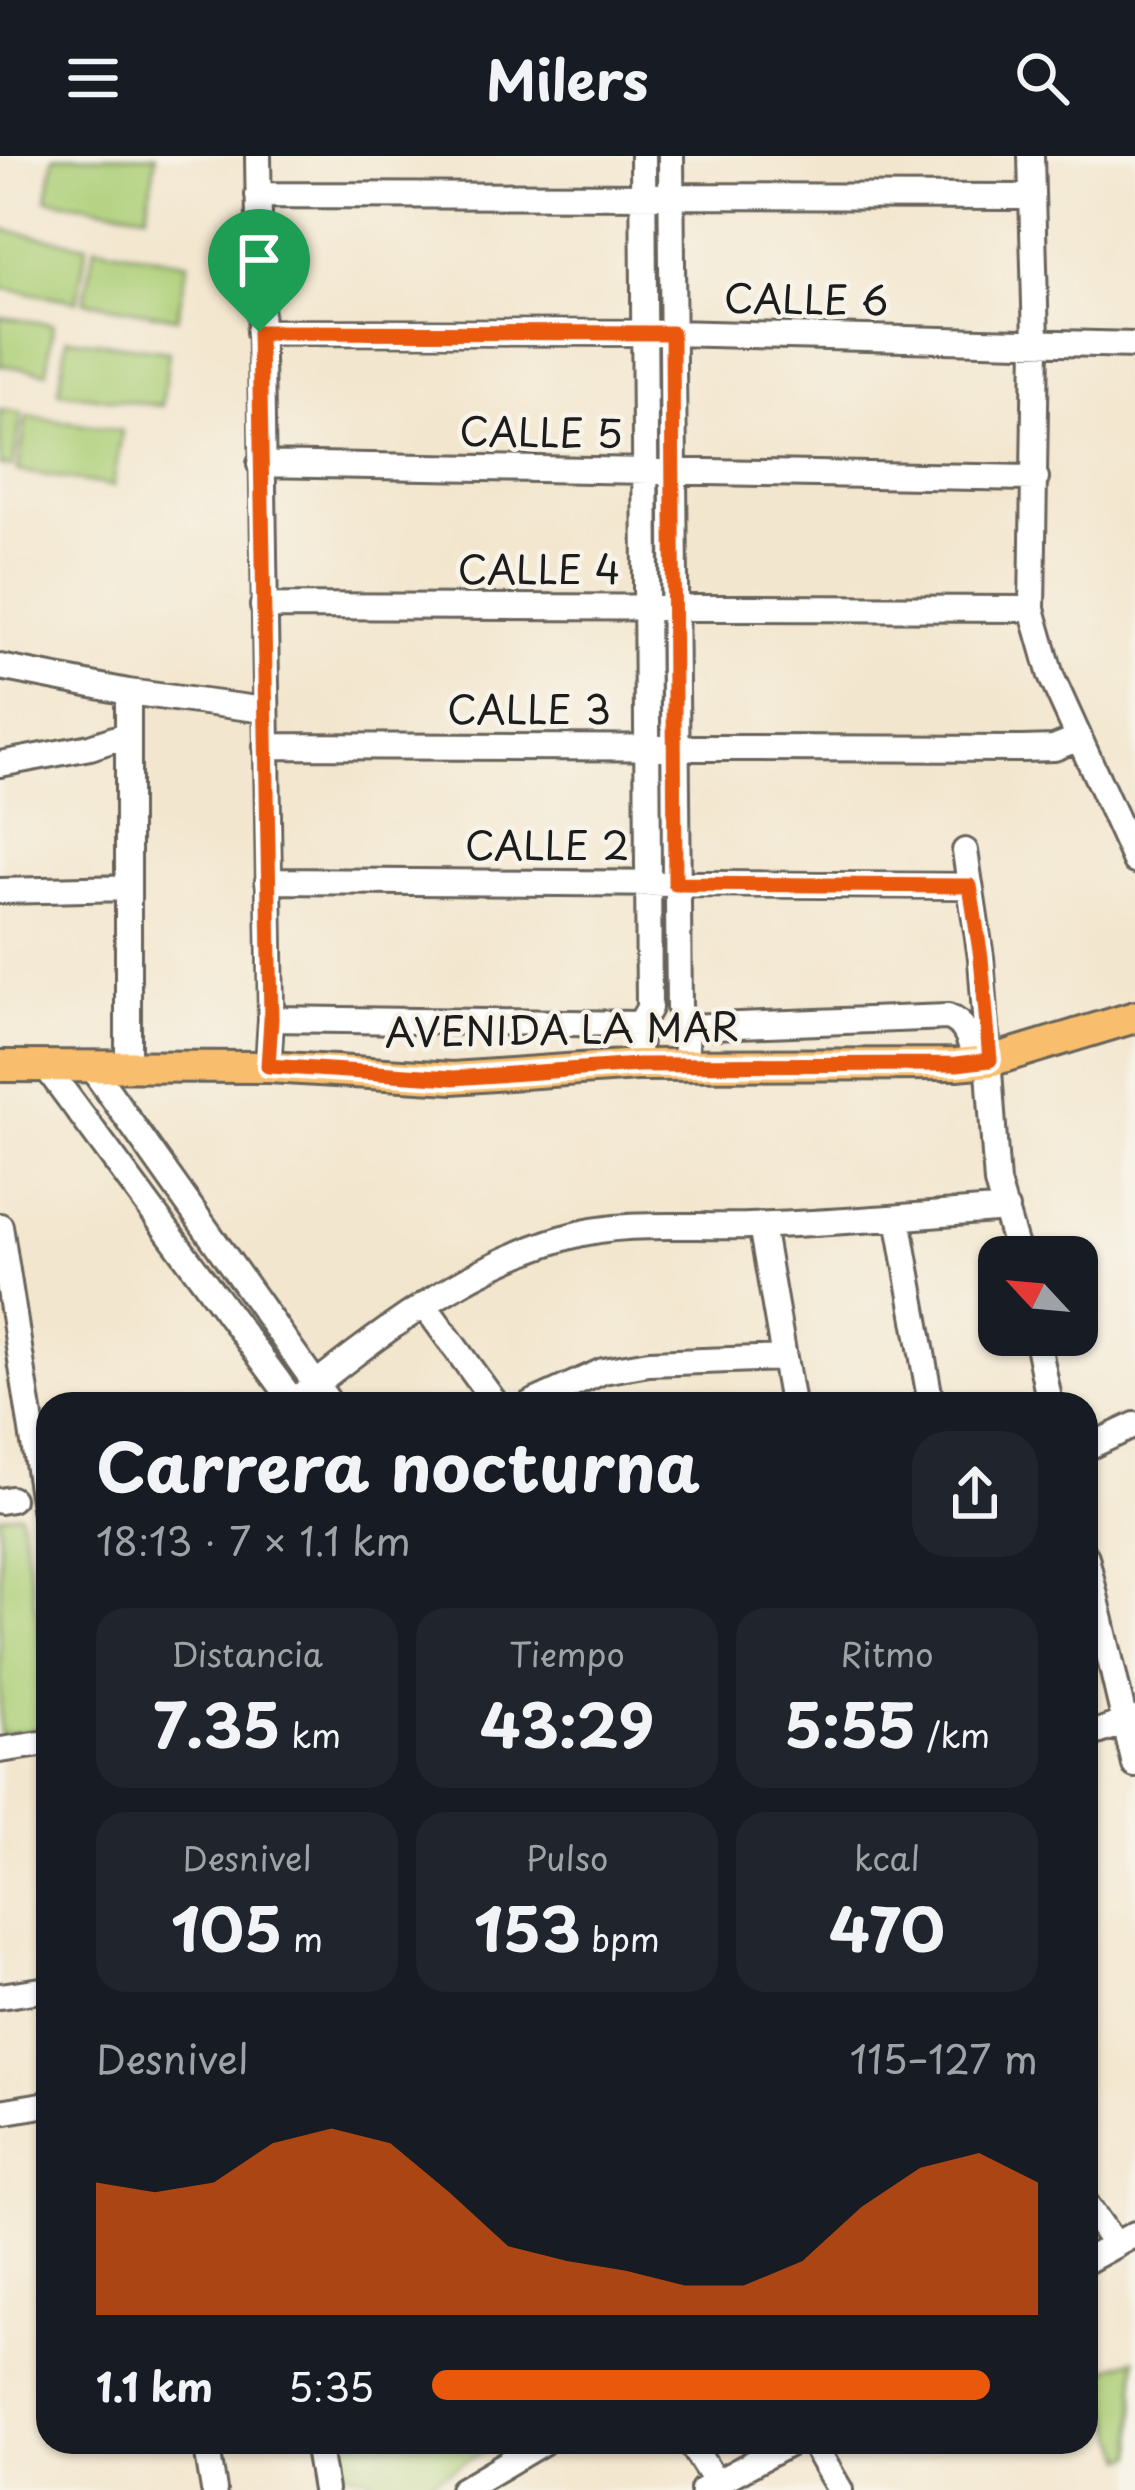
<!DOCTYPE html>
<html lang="es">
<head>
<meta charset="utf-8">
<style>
  :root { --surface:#171b24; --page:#20242c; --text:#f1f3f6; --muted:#9ea1a6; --accent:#ea580c }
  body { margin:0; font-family:"Playpen Sans",sans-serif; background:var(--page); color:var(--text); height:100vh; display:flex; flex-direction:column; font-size:45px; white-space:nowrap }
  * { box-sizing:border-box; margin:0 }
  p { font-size:39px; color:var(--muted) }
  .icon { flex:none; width:66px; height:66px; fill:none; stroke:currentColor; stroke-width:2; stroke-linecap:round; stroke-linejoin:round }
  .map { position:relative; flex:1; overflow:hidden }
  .details { position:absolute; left:36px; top:1236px; width:1062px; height:1062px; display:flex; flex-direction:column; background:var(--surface); border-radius:36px; box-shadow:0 3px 9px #0004 }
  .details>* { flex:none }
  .needle { width:78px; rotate:296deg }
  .fabs { position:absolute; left:978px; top:1080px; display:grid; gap:24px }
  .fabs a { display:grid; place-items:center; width:120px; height:120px; border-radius:24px; background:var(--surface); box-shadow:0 3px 9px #0004; font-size:60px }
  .pin { position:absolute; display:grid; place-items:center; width:102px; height:102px; color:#fff; margin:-123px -51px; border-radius:50% 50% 50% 0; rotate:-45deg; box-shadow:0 0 12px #0007 }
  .pin .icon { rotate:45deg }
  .round { display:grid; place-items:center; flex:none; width:126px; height:126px; border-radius:36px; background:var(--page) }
  .summary { display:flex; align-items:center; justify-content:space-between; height:204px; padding:0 60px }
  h1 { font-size:66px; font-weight:700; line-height:90px }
  .metrics { display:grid; grid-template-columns:repeat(3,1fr); gap:18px; height:204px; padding:12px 60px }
  .metrics div { display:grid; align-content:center; border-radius:30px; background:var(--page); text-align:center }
  .metrics b { font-size:60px; font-weight:700 }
  .metrics small { font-size:33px; font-weight:400 }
  .metrics p { font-size:33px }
  .chart { height:336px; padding:24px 60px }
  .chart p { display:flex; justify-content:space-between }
  .chart svg { width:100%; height:216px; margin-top:12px; fill:var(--accent); opacity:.7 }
  ul { padding:0 60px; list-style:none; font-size:39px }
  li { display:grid; grid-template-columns:192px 144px 1fr; align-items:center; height:90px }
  li i { height:30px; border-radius:15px; background:var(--accent) }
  header { display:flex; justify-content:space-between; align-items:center; height:156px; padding:0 60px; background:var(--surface); font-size:54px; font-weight:700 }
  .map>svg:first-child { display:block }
  .green { fill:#adcf78; stroke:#64764a; stroke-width:3 }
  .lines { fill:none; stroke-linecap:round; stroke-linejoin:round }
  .minor-casing { stroke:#67635a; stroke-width:30 }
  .major-casing { stroke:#67635a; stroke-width:36 }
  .minor { stroke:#fff; stroke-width:24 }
  .major { stroke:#f9be6d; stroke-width:30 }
  .route-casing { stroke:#fff; stroke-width:24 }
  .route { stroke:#ea580c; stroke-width:15 }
  .labels { text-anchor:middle; stroke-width:9; stroke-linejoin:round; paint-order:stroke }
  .street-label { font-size:39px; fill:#1c1c1c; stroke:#f7f3e8 }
</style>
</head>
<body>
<header><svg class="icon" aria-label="menu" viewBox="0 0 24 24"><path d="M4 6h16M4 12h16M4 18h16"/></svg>Milers<svg class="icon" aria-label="search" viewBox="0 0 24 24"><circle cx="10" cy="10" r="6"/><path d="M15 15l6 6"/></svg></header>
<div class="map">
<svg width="1135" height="2334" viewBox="0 0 1135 2334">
  <rect width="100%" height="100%" fill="#f7f3e8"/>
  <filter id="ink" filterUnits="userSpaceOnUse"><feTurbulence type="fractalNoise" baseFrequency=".00833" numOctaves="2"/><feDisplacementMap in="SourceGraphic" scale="24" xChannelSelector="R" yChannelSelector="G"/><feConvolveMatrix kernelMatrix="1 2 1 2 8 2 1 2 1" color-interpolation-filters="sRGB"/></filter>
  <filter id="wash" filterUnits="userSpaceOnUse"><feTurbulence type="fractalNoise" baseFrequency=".004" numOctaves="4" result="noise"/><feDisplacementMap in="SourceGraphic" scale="48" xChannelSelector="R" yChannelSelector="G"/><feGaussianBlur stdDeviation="2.7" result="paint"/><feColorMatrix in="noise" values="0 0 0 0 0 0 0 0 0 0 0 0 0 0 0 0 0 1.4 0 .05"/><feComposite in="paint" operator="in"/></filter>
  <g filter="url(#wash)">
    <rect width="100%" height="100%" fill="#f3e6ce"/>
    <!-- green -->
    <path class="green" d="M 54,0 L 156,0 L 147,58 L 47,43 Z
      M 0,73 L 87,89 L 77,145 L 0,132 Z
      M 95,90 L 188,107 L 177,162 L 84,145 Z
      M 0,161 L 53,168 L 47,216 L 0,209 Z
      M 67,182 L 169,195 L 162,250 L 59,236 Z
      M 0,254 L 22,257 L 13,311 L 0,309 Z
      M 27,260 L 122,275 L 113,330 L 18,315 Z
      M 20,1357 L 48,1527 L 48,1571 L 0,1578 L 0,1360 Z
      M 1135,2203 L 1135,2299 L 1126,2302 L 1096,2217 Z
      M 332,2286 L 501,2286 L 413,2334 L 385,2334 L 367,2321 L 336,2313 Z"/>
  </g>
  <g filter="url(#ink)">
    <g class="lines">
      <defs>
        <path id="minor" d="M 258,0 L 271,863 L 268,911
          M 671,0 L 679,852 L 687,871 L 685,909
          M 1031,0 L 1036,185 L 1032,453 L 1051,520 L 1135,705
          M 258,39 L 1031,41
          M 259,176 L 672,177 L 1135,189
          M 260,308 L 1036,322
          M 263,450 L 1032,453
          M 0,511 L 128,536 L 128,911
          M 128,536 L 265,554
          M 266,590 L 1022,593 L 1054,592 L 1079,582
          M 0,608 L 90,591 L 126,579
          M 965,695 L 981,802 L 997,1027 L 1019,1101
          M 268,725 L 970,730
          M 0,735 L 128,732
          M 271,863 L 640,868
          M 687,871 L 948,861 C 968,868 970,887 976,906
          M 637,909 L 640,868 L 649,852 L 643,0
          M 46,911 L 295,1248
          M 91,911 L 330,1248
          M 898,1062 L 931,1248
          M 761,1069 L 792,1248
          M 0,1070 L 48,1377
          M 425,1150 L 496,1248
          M 1036,1179 L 1050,1248
          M 293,1246 C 375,1181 465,1110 567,1081 C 624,1064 690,1072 749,1070 C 835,1067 921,1060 1006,1053
          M 530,1248 L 603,1215 L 649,1207 L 784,1202
          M 1086,1292 L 1135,1269
          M 0,1345 L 11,1343
          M 1086,1401 L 1135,1609
          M 1086,1580 L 1135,1563
          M 0,1594 L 48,1587
          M 0,1840 L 48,1833
          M 0,1956 L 48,1948
          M 1086,2048 L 1115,2089
          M 1086,2105 L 1135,2078
          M 206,2286 L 214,2334
          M 317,2286 L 325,2334
          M 690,2286 L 716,2327
          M 812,2286 L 840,2334
          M 462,2334 L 543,2286
          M 703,2334 L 792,2286"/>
        <path id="major" d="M 0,910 L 268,911 L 453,922 L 637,909 L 957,908 L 990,905 L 1135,861"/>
      </defs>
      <!-- minor casing -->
      <use href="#minor" class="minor-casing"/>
      <!-- major casing -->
      <use href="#major" class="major-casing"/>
      <!-- minor -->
      <use href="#minor" class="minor"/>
      <!-- major -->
      <use href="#major" class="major"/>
    </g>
  </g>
  <g class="lines" filter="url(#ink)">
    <defs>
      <path id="route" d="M 259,176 L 672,177 L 675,728 L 970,730 L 981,802 L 990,904 L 957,908 L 638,909 L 454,922 L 268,910 L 271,863 Z"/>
    </defs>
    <!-- route casing -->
    <use href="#route" class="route-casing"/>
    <!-- route -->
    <use href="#route" class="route"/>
  </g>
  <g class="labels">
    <!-- street labels -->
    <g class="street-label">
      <text transform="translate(806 144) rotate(1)" y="14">CALLE 6</text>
      <text transform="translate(541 277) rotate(1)" y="14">CALLE 5</text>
      <text x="539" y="428">CALLE 4</text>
      <text x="529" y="568">CALLE 3</text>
      <text x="547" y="704">CALLE 2</text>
      <text transform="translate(562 874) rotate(-1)" y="14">AVENIDA LA MAR</text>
    </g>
  </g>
</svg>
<div class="fabs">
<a><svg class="needle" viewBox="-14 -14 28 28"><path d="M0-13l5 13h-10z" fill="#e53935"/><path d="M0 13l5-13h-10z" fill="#9ea1a6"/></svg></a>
</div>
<div class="pin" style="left:259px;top:176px;background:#1e9e55"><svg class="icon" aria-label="arrive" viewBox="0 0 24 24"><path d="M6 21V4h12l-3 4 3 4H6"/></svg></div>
<section class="details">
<div class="summary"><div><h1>Carrera nocturna</h1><p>18:13 · 7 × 1.1 km</p></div><a class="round"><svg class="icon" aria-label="share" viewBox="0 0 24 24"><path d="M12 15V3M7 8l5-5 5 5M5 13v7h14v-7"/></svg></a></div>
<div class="metrics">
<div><p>Distancia</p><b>7.35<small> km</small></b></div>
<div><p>Tiempo</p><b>43:29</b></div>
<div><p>Ritmo</p><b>5:55<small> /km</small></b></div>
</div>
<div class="metrics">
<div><p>Desnivel</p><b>105<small> m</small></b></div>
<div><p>Pulso</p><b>153<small> bpm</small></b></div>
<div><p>kcal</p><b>470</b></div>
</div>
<div class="chart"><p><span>Desnivel</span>115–127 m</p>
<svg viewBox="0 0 160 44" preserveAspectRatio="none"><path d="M0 44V17L10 19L20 17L30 9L40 6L50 9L60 19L70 30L80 33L90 35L100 38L110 38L120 33L130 22L140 14L150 11L160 17V44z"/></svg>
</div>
<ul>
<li><b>1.1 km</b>5:35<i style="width:92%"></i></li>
</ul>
</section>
</div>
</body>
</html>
